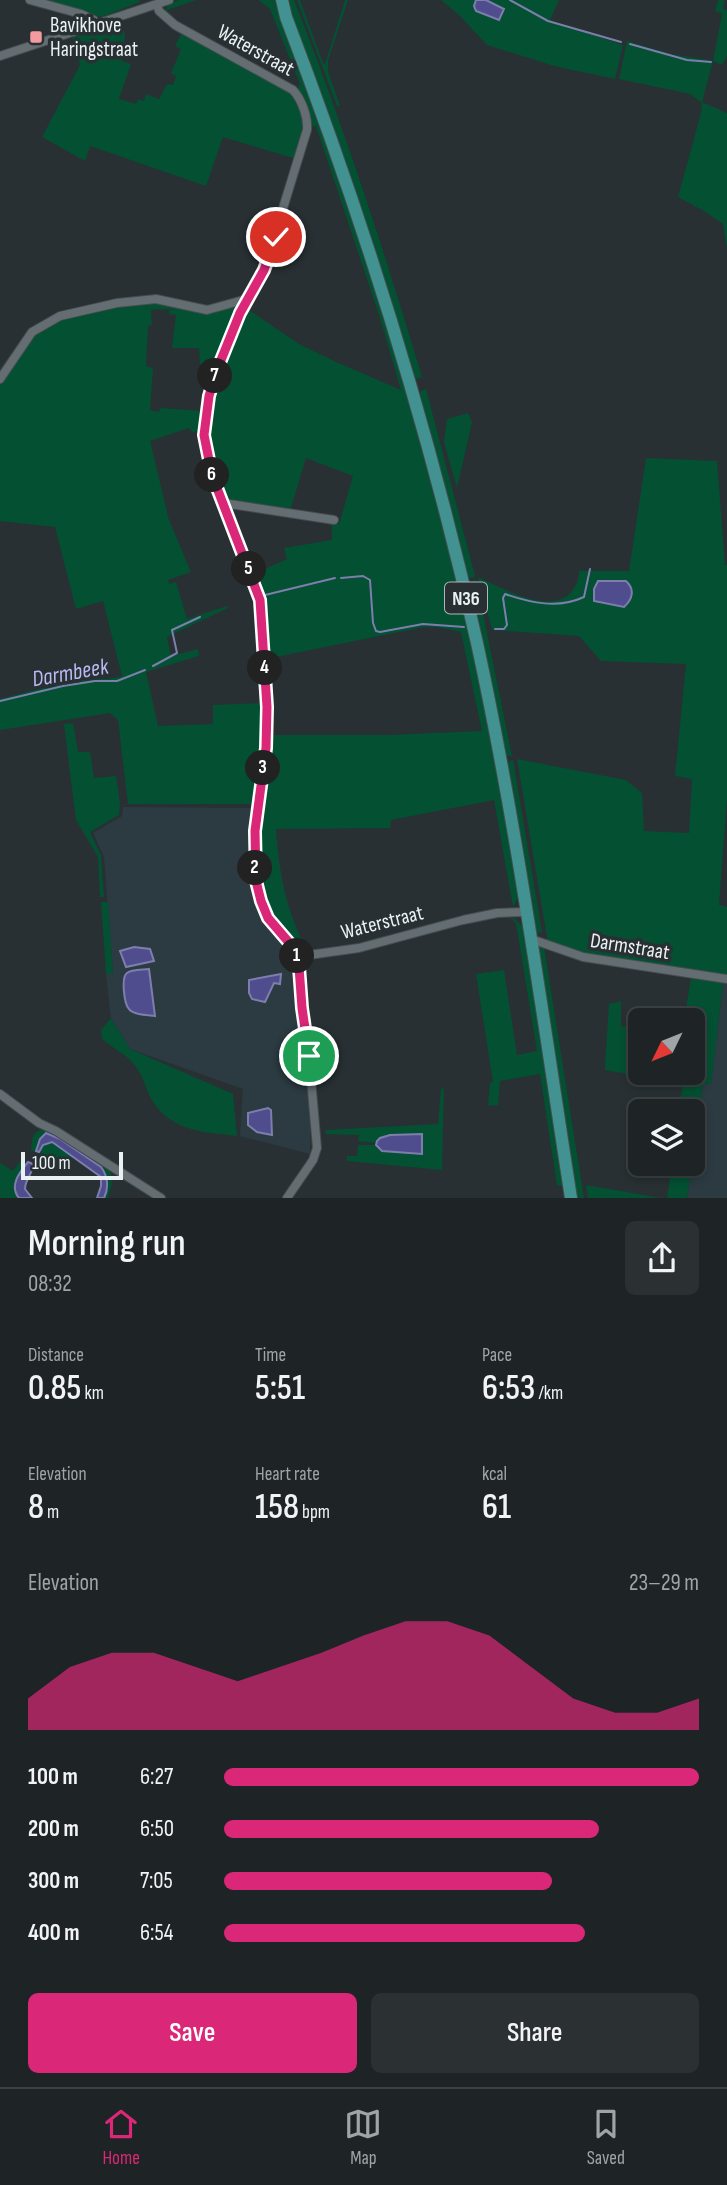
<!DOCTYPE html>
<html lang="en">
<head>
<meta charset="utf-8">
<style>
  :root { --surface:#1e2426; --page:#2b3032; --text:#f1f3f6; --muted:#a1a4a7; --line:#3c4143; --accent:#db2777 }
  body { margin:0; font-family:"Sofia Sans Condensed",sans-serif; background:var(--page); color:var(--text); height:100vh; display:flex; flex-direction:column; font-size:26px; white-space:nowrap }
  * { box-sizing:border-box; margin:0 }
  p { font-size:23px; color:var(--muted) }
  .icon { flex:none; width:38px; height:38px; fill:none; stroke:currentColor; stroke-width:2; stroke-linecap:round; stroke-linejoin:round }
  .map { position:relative; height:1198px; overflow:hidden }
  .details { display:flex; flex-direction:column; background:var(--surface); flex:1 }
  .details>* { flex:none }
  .needle { width:46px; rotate:227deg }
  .controls { position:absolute; left:628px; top:1008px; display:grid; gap:14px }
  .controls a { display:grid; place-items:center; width:77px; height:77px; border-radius:10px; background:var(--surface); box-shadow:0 4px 10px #0003,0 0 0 2px var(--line); font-size:35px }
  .scale { position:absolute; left:21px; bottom:18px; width:102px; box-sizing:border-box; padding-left:7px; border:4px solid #ebf1f3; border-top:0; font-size:19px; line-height:24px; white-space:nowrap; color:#ebf1f3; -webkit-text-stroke:5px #283033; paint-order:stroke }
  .pin { position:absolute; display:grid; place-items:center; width:60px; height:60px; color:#fff; margin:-30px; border:4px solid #fff; border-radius:50%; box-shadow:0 2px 7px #0007 }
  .km { position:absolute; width:35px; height:35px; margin:-18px; border-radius:50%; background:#222; color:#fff; font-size:19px; line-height:35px; text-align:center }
  .round { display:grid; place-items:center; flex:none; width:74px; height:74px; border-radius:10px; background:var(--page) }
  .head { display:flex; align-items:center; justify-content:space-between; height:119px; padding:0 28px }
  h1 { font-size:38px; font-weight:600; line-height:52px }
  .metrics { display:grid; grid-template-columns:repeat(3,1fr); gap:10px; height:119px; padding:7px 28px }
  .metrics div { display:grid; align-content:center }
  .metrics b { font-size:35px; font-weight:600 }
  .metrics small { font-size:19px; font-weight:400 }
  .metrics p { font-size:19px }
  .chart { height:196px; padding:14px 28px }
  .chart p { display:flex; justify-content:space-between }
  .chart svg { width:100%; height:126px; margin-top:7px; fill:var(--accent); opacity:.7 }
  .button { display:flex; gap:14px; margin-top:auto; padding:14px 28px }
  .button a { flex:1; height:80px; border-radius:10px; background:var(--accent); color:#fff; font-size:28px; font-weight:600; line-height:80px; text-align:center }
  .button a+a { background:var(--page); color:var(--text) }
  ul { padding:0 28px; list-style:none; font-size:23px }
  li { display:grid; grid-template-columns:112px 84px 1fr; align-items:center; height:52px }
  li i { height:18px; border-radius:9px; background:var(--accent) }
  .dock { display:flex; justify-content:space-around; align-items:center; height:98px; border-top:2px solid var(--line); background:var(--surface); font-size:19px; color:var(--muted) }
  .dock a { display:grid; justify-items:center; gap:4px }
  .dock .current { color:var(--accent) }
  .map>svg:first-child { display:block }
  .built { fill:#2b3b41 }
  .green { fill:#035032; fill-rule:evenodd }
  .water { fill:#504d8f; stroke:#7e7ead; stroke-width:2 }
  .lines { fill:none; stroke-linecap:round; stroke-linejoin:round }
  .stream { stroke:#7e7ead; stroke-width:2 }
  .street-casing { stroke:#454c4f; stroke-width:10 }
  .primary-casing { stroke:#454c4f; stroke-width:14 }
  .street { stroke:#646d71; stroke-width:8 }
  .primary { stroke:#419291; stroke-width:12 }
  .route-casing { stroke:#fff; stroke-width:14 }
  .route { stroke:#db2777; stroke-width:9 }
  .poi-dot { fill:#f49b9f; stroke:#283033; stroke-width:2.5 }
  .labels { text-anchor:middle; stroke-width:7; stroke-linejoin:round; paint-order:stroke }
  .shield { fill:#283033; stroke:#b0b7b9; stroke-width:2 }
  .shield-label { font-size:19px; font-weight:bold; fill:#ebf1f3 }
  .poi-label { font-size:21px; fill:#ebf1f3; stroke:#283033; text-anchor:start }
  .street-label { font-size:21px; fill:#ebf1f3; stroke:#283033 }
  .water-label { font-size:23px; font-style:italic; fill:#b9baf4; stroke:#283033 }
</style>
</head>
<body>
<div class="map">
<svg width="727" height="1198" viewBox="0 0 727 1198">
  <rect width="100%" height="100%" fill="#283033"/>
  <!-- built -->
  <path class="built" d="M 123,807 L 252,808 L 248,846 L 256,903 L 292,962 L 310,1115 L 310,1154 L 240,1136 L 243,1089 L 130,1049 L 111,1018 L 106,974 L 113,973 L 104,857 L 93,833 L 122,816 Z
    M 723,983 L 727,984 L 727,1198 L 687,1198 L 703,1083 L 711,1083 Z"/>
  <!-- green -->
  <path class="green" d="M 51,0 L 138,0 L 140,2 L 102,17 L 46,2 Z
    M 179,0 L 196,0 L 167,10 C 176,28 274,76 298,88 L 300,84 L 270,9 L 258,0 L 274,0 L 285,26 L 370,260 L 427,469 L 432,473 C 467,613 494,753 519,896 L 513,907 L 494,800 L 391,820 L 390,828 L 276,829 C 279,871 286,913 307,949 C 296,946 290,938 283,929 C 235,873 266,784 269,718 C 269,702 266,685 264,670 C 261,638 257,606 254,574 L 287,559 L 284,548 L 332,540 L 332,523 L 339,524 L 353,476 L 306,458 L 290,511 L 225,500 L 212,470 L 206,429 L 217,378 L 246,308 L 299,344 L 334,361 L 401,390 L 379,315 L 316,126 L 311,127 L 305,103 L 297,90 L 174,22 L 165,13 L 168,4 ZM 424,627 L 437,627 L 461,632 L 482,731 L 388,735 L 273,735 L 271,658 Z
    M 286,0 L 294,0 C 343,124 384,250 422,377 L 417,379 L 413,375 Z
    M 297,0 L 300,0 L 323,63 L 325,64 L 345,0 L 348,0 L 328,60 L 328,71 L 340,106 L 337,106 Z
    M 441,0 L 476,0 L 475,2 L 504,8 L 486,0 L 559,0 L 550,20 L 623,45 L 615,79 L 554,66 L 487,45 L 458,14 Z
    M 718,0 L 725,0 L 723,9 L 727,10 L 727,56 L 722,65 L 713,61 L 702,102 L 727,113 L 727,249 L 723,224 L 704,211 L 678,197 L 701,113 L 702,103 L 690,94 L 619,79 L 627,41 L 671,54 L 713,61 L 722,14 L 715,11 Z
    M 122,20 L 125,35 L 122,61 L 131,64 L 119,99 L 136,104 L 138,99 L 144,101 L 146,94 L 159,99 L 167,84 L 173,85 L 176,76 L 171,73 L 181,49 L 175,46 L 182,32 L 292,92 L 304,119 L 304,132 L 296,159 L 223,137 L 206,186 L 90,146 L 85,161 L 42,137 L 80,65 L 72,37 Z
    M 156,300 L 200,311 L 236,305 L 239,310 L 214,368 L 200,364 L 199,348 L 172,348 L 176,315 L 169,314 L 169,310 L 177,309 L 143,310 L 151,310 L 152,325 L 148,326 L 146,366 L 153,368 L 150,410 L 159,412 L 160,408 L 204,411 L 200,431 L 192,432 L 189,428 L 150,441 L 169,520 L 191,572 L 168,580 L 169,584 L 176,582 L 187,619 L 227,606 L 228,608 L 167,637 L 171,656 L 198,649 L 199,656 L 146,672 L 158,726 L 213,724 L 213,705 L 265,703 L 265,727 L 256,804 L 128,804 L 118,720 L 110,713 L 0,730 L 0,699 C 24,693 47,686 71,681 C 88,678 106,681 122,676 L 103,601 L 76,609 L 55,527 L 0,521 L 0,385 L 30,337 L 69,315 Z
    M 426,389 L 475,576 L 473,578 L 465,576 L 439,473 L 440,467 L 419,395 L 421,391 Z
    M 468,413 L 472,422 L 457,488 L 444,442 L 447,419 Z
    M 646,458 L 717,461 L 725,565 L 727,565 L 727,798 L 719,905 L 727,907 L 727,978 L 576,953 L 548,943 L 517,759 L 626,780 L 642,793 L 644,831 L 689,833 L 692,779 L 675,776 L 686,664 L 601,661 L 579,636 L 492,630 L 478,577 C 500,587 553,617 572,591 C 577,583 579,580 579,571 L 629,571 ZM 607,580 L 626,581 L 624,607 L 594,600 Z
    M 476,579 L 512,756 L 506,756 L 467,585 Z
    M 73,723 L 78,752 L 90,752 L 94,778 L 116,776 L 120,804 L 119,815 L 90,832 L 101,855 L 104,897 L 100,897 L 98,857 L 76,820 L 64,724 Z
    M 513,760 L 542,932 L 537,933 L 507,762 Z
    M 101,902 L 108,902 L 113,974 L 106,974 Z
    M 510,918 L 515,919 L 523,927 L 564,1184 L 561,1186 L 557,1185 L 540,1074 L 500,1081 L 498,1105 L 488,1106 L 490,1083 L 493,1082 L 476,974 L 504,970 L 517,1055 L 537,1051 L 516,923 Z
    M 541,946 L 544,947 L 584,1198 L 574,1198 L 538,949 Z
    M 691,978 L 723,983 L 711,1084 L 703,1084 L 693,1154 L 693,1111 L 679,1111 L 683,1081 L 655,1079 L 605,1070 L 605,1066 L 609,1004 L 621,1001 L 621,1026 L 640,1029 L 640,1073 L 693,1073 L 693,1020 L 684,1020 Z
    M 111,1018 L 130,1049 L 233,1094 L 237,1136 C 205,1132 173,1132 153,1102 C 146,1091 144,1077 136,1067 C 127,1054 113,1049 102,1039 L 101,1030 Z
    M 444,1088 L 442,1170 L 347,1161 L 347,1156 L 357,1156 L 358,1145 L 376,1145 L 378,1149 L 421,1134 C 406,1135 387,1131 377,1143 L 358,1141 L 359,1135 L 326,1134 L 325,1130 L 438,1124 L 441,1089 Z
    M 47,1129 L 110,1168 L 112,1184 L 108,1198 L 104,1198 L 106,1194 L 104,1171 L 60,1139 L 40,1139 L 36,1151 L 31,1151 C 32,1138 32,1130 47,1129 Z
    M 52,1142 L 72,1157 L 68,1164 L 62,1161 L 50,1162 L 39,1152 L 43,1145 Z
    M 21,1160 L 26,1163 L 14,1185 L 16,1195 L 19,1198 L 0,1198 L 0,1163 L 13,1171 Z
    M 672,1164 L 692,1164 L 687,1198 L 667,1198 Z
    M 586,1185 L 661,1198 L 588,1198 Z"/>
  <!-- water -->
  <path class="water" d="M 476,0 L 486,0 L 504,9 L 499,20 L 476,11 L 474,6 Z
    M 598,581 L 626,581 C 635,589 633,599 624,607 L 594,601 L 594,589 Z
    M 134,947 L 150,949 L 154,961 L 126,967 L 120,951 Z
    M 149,969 L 155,1016 C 148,1015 133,1015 129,1009 C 124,1004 121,977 127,973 C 132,969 143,970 149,969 Z
    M 281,974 L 280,984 L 274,983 L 265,1002 L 252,999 L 249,993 L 249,980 Z
    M 268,1108 L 271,1110 L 272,1135 L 257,1132 L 248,1125 L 248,1113 Z
    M 46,1133 L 60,1139 L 101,1167 C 108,1176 109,1188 104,1198 L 97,1198 L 101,1186 L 101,1177 L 55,1144 L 52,1142 L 43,1145 L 39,1152 L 36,1151 L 40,1139 Z
    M 422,1134 L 422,1154 L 382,1151 L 376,1145 L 377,1141 L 380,1138 L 390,1135 Z
    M 28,1162 L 33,1164 C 33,1174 25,1179 25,1189 L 32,1198 L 19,1198 C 9,1186 19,1173 28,1162 Z"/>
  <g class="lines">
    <!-- stream -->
    <path class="stream" d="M 510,0 L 548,21 L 621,42
      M 630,44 L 687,60 L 711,62
      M 341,578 L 363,576 L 370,580 L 373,623 L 376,631 L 380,632 L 423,624 L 464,627
      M 265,595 L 335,578
      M 495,629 L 504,629 L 507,625 L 503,598 L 505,594 C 531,603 558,609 584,597 L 590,569
      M 153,666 L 177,653 L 172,630 L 200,617
      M 0,701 L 63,686 L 95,681 L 117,681 L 145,670"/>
    <defs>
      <path id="street" d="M 30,0 L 81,14 L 94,20 L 95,23
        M 157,4 L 159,11 L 175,25 L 293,90 C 302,100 308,117 307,130 L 264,270 L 240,313 L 217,370 L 209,395 L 204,429 L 205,449 L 212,475 L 260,600 L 267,707 L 266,748 L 255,831 L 256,881 L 261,901 L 268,918 L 290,945 L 298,953 L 309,955 L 359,948 L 463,920 L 497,913 L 525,912
        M 0,56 L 169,0
        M 0,379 L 32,332 L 60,316 L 117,303 L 156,299 L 207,310 L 247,299
        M 223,503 L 334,520
        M 530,940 L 534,940 L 583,957 L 727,979
        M 0,1094 L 39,1123 L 56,1131 L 161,1198
        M 287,1198 L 313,1160 L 317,1148 L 309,1056 L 297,959 L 298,953"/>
      <path id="primary" d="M 282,0 L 286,17 C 364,221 429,429 477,643 C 517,826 542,1013 571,1198"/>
    </defs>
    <!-- street casing -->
    <use href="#street" class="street-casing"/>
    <!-- primary casing -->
    <use href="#primary" class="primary-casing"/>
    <!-- street -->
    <use href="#street" class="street"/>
    <!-- primary -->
    <use href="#primary" class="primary"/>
  </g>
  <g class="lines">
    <defs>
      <path id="route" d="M 276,237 L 264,270 L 240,313 L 217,370 L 209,396 L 204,435 L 212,475 L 260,600 L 267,707 L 266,748 L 255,831 L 256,881 L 261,901 L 268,918 L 298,953 L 302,1008 L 309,1056"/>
    </defs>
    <!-- route casing -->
    <use href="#route" class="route-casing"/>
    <!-- route -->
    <use href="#route" class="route"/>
  </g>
  <!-- markers -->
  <rect class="poi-dot" x="29" y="30" width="14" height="14" rx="3.5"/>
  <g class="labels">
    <!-- shield labels -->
    <rect class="shield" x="445" y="582.5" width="42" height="31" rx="5"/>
    <g class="shield-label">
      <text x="466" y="605">N36</text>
    </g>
    <!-- poi labels -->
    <g class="poi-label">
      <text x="50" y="32">Bavikhove<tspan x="50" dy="24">Haringstraat</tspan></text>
    </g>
    <!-- street labels -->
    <g class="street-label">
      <text transform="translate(256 50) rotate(29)" y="7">Waterstraat</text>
      <text transform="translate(382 922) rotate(-14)" y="7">Waterstraat</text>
      <text transform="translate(630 946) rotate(9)" y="7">Darmstraat</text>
    </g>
    <!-- water labels -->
    <g class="water-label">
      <text transform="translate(70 672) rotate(-10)" y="8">Darmbeek</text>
    </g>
  </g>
</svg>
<div class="controls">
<a><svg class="needle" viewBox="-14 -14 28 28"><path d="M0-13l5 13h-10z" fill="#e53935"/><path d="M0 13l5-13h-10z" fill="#a1a4a7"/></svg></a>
<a><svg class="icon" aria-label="layers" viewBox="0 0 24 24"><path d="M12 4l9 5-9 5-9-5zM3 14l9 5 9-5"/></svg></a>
</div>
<div class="scale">100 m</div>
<div class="pin" style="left:309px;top:1056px;background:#1e9e55"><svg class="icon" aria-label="arrive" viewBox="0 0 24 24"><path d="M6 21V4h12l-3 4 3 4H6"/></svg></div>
<div class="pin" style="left:276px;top:237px;background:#d93025"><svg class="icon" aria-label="check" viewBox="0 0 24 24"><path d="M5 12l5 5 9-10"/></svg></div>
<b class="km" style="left:297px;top:956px">1</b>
<b class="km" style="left:255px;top:868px">2</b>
<b class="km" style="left:263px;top:768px">3</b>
<b class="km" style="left:265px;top:668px">4</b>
<b class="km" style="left:249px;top:569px">5</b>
<b class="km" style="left:212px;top:475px">6</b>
<b class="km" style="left:215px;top:376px">7</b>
</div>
<section class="details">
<div class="head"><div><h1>Morning run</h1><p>08:32</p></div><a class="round"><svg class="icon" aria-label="share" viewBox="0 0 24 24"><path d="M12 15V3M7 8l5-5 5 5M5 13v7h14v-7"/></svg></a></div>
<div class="metrics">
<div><p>Distance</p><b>0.85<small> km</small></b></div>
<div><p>Time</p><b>5:51</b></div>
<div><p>Pace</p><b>6:53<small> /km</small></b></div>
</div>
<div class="metrics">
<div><p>Elevation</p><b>8<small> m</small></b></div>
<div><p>Heart rate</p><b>158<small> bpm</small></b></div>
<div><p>kcal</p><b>61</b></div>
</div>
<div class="chart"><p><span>Elevation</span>23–29 m</p>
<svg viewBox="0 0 160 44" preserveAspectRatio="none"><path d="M0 44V33L10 22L20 17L30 17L40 22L50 27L60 22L70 17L80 11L90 6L100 6L110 11L120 22L130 33L140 38L150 38L160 33V44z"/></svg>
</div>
<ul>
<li><b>100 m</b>6:27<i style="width:100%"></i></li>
<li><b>200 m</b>6:50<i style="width:79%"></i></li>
<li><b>300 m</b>7:05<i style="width:69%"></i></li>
<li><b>400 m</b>6:54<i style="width:76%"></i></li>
</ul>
<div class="button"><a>Save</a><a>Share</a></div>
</section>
<nav class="dock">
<a class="current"><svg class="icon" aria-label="home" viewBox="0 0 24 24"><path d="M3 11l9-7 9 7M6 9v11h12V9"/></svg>Home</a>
<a><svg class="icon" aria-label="map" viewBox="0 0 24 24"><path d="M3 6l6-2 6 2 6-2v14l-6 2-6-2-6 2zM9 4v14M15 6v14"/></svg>Map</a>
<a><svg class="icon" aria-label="saved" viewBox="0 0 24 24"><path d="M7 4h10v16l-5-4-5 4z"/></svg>Saved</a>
</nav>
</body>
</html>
